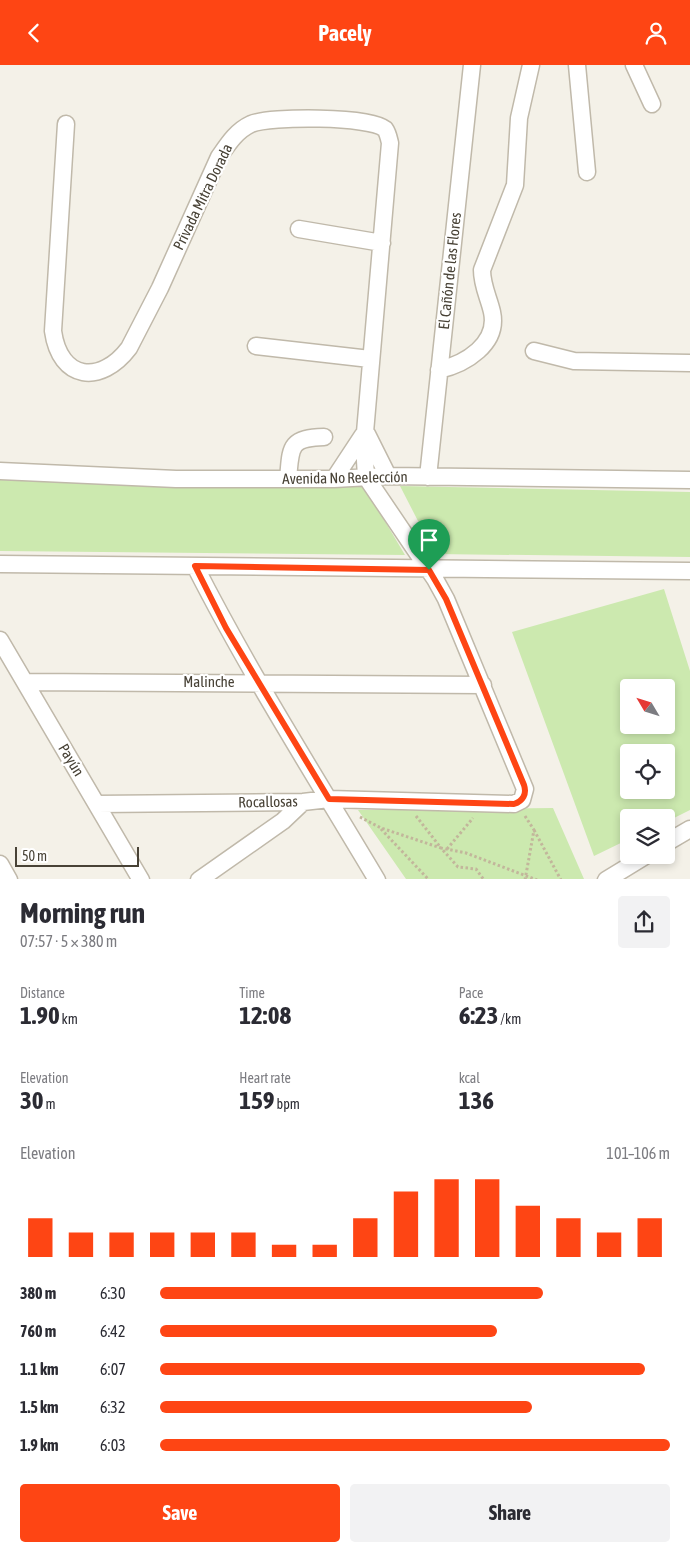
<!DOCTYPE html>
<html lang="en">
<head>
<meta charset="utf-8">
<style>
  :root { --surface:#fff; --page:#f2f2f3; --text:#2b2b33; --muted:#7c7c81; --accent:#fe4514 }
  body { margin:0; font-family:"Asap Condensed",sans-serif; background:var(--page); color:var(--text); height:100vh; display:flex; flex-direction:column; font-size:19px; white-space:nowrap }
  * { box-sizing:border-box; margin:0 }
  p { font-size:16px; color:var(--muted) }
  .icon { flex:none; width:28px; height:28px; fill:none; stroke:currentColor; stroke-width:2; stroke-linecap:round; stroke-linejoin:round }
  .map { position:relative; height:814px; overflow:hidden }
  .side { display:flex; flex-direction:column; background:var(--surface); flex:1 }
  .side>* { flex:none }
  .needle { width:32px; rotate:308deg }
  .tools { position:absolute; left:620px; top:614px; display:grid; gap:10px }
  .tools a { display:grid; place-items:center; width:55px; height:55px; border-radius:5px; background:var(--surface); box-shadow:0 2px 8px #0003; font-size:25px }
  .scale { position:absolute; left:15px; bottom:12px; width:124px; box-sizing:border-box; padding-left:5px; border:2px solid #484236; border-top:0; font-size:14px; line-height:18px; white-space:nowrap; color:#484236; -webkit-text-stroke:4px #fff; paint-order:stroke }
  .pin { position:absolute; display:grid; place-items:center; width:42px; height:42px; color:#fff; margin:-51px -21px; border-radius:50% 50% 50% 0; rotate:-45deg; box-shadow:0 0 5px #0007 }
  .pin .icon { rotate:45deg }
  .round { display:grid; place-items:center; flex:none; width:52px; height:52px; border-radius:5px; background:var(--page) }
  .summary { display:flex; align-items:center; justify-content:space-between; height:85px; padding:0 20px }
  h1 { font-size:28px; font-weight:700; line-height:38px }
  .metrics { display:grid; grid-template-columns:repeat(3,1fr); gap:8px; height:85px; padding:5px 20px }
  .metrics div { display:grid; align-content:center }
  .metrics b { font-size:25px; font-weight:700 }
  .metrics small { font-size:14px; font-weight:400 }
  .metrics p { font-size:14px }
  .chart { height:140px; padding:10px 20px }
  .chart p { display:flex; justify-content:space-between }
  .chart svg { width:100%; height:90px; margin-top:5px; stroke:var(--accent); stroke-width:6 }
  .cta { display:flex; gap:10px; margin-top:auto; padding:10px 20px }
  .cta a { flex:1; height:58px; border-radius:5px; background:var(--accent); color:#fff; font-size:20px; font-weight:700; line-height:58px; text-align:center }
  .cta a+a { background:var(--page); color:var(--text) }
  ul { padding:0 20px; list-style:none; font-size:16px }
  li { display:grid; grid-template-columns:80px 60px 1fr; align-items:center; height:38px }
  li i { height:12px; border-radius:6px; background:var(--accent) }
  header { display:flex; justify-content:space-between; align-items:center; height:65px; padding:0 20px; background:var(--accent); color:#fff; font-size:22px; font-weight:700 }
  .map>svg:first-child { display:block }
  .green { fill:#cce9af; fill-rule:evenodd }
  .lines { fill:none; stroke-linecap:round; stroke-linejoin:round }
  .minor-casing { stroke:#c0b9aa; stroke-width:19 }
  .path { stroke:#c2b69b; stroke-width:3; stroke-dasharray:2.5 2.5; stroke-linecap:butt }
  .minor { stroke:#fff; stroke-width:16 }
  .route-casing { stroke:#fff; stroke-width:10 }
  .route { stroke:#fe4514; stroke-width:6 }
  .labels { text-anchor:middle; stroke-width:4.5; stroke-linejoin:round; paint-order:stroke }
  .street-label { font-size:15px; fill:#484236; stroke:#fff }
</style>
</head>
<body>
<header><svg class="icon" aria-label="back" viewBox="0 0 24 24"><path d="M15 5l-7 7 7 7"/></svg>Pacely<svg class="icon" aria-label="person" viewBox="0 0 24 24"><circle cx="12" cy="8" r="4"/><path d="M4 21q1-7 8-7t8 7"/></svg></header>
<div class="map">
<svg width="690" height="815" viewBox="0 0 690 815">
  <rect width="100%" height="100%" fill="#f4f1e8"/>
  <!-- green -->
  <path class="green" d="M 0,415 L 364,421 L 405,490 L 0,486 Z
    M 400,421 L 690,427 L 690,492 L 435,489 Z
    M 664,524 L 690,606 L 690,745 L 666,757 L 666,752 L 629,752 L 629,774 L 594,791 L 512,567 ZM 666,622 L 666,660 L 629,660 L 629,622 ZM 629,688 L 666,688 L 666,725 L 629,725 Z
    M 553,743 L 584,814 L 406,814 L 358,745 Z"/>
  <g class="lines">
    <defs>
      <path id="minor" d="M 577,0 L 587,107
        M 634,0 L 652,39
        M 66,59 L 53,266 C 60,316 101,320 129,283 L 160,223 L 219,92 C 228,79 236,66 251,59 C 270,51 370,51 385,64 C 388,68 389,74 390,78 L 364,379 L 366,412 L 435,514 L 446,534 L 525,724 L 522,735 L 514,739 L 329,734 L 303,737 L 97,739
        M 299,164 L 382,178
        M 256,281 L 370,294
        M 534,286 L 574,296 L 690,298
        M 439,305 C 465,299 499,279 492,247 C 489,233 482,221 482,205 L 515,120 L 519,53 L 531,0
        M 367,369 L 388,411
        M 0,406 L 176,414 L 334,414 L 388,411 L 690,415
        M 428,412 L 472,0
        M 288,414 C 291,383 288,373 324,372
        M 334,414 L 363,370
        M 0,499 L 690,506
        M 195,501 C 250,609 315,711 377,815
        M 0,575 L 141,815
        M 25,617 L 483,620
        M 666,778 L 690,764
        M 0,799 L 9,815
        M 199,815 L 283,756 L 303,737
        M 606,815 L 647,790"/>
    </defs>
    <!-- minor casing -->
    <use href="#minor" class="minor-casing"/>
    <!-- path -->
    <path class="path" d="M 416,751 L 441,783 L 466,788 L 537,815
      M 525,751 L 534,765 L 525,815
      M 360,752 L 381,763 L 441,783 L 458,802 L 476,804 L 484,815
      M 381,764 L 429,815
      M 534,765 L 561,815
      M 447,784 L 473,753"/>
    <!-- minor -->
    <use href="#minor" class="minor"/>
  </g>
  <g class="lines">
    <defs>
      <path id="route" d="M 195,501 L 429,505 L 446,534 L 524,720 C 527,729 523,736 514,739 L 329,734 L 226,563 Z"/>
    </defs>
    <!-- route casing -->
    <use href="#route" class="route-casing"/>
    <!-- route -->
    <use href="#route" class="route"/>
  </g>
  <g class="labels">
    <!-- street labels -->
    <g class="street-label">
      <text transform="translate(203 132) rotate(-64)" y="5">Privada Mitra Dorada</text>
      <text transform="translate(450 206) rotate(-84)" y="5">El Cañón de las Flores</text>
      <text transform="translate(345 413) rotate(-1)" y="5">Avenida No Reelección</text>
      <text x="209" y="622">Malinche</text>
      <text transform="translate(71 695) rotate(59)" y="5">Payún</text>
      <text transform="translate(268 737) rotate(-1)" y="5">Rocallosas</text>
    </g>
  </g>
</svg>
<div class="tools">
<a><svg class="needle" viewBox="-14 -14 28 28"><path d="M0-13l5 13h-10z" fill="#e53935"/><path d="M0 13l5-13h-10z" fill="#7c7c81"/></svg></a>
<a><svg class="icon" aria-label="locate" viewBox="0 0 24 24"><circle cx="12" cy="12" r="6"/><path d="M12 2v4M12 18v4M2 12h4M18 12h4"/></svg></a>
<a><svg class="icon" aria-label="layers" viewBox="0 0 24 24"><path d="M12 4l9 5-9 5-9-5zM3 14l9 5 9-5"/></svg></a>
</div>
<div class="scale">50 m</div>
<div class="pin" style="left:429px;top:505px;background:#1e9e55"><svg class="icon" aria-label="arrive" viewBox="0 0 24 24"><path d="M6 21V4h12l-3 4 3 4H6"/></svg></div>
</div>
<section class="side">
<div class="summary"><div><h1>Morning run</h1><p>07:57 · 5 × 380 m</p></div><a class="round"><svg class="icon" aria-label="share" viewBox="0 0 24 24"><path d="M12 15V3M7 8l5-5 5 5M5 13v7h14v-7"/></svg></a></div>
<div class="metrics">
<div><p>Distance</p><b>1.90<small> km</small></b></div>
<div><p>Time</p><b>12:08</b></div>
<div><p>Pace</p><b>6:23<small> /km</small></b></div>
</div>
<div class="metrics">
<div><p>Elevation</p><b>30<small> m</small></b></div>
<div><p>Heart rate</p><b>159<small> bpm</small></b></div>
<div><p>kcal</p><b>136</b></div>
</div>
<div class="chart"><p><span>Elevation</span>101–106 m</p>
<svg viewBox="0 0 160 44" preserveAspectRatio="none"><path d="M5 44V25M15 44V32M25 44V32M35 44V32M45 44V32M55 44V32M65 44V38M75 44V38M85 44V25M95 44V12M105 44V6M115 44V6M125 44V19M135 44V25M145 44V32M155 44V25"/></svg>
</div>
<ul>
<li><b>380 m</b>6:30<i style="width:75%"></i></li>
<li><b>760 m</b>6:42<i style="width:66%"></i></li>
<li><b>1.1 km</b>6:07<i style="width:95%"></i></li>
<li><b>1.5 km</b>6:32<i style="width:73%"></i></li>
<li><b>1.9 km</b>6:03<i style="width:100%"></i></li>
</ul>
<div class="cta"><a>Save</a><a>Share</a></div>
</section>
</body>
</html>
